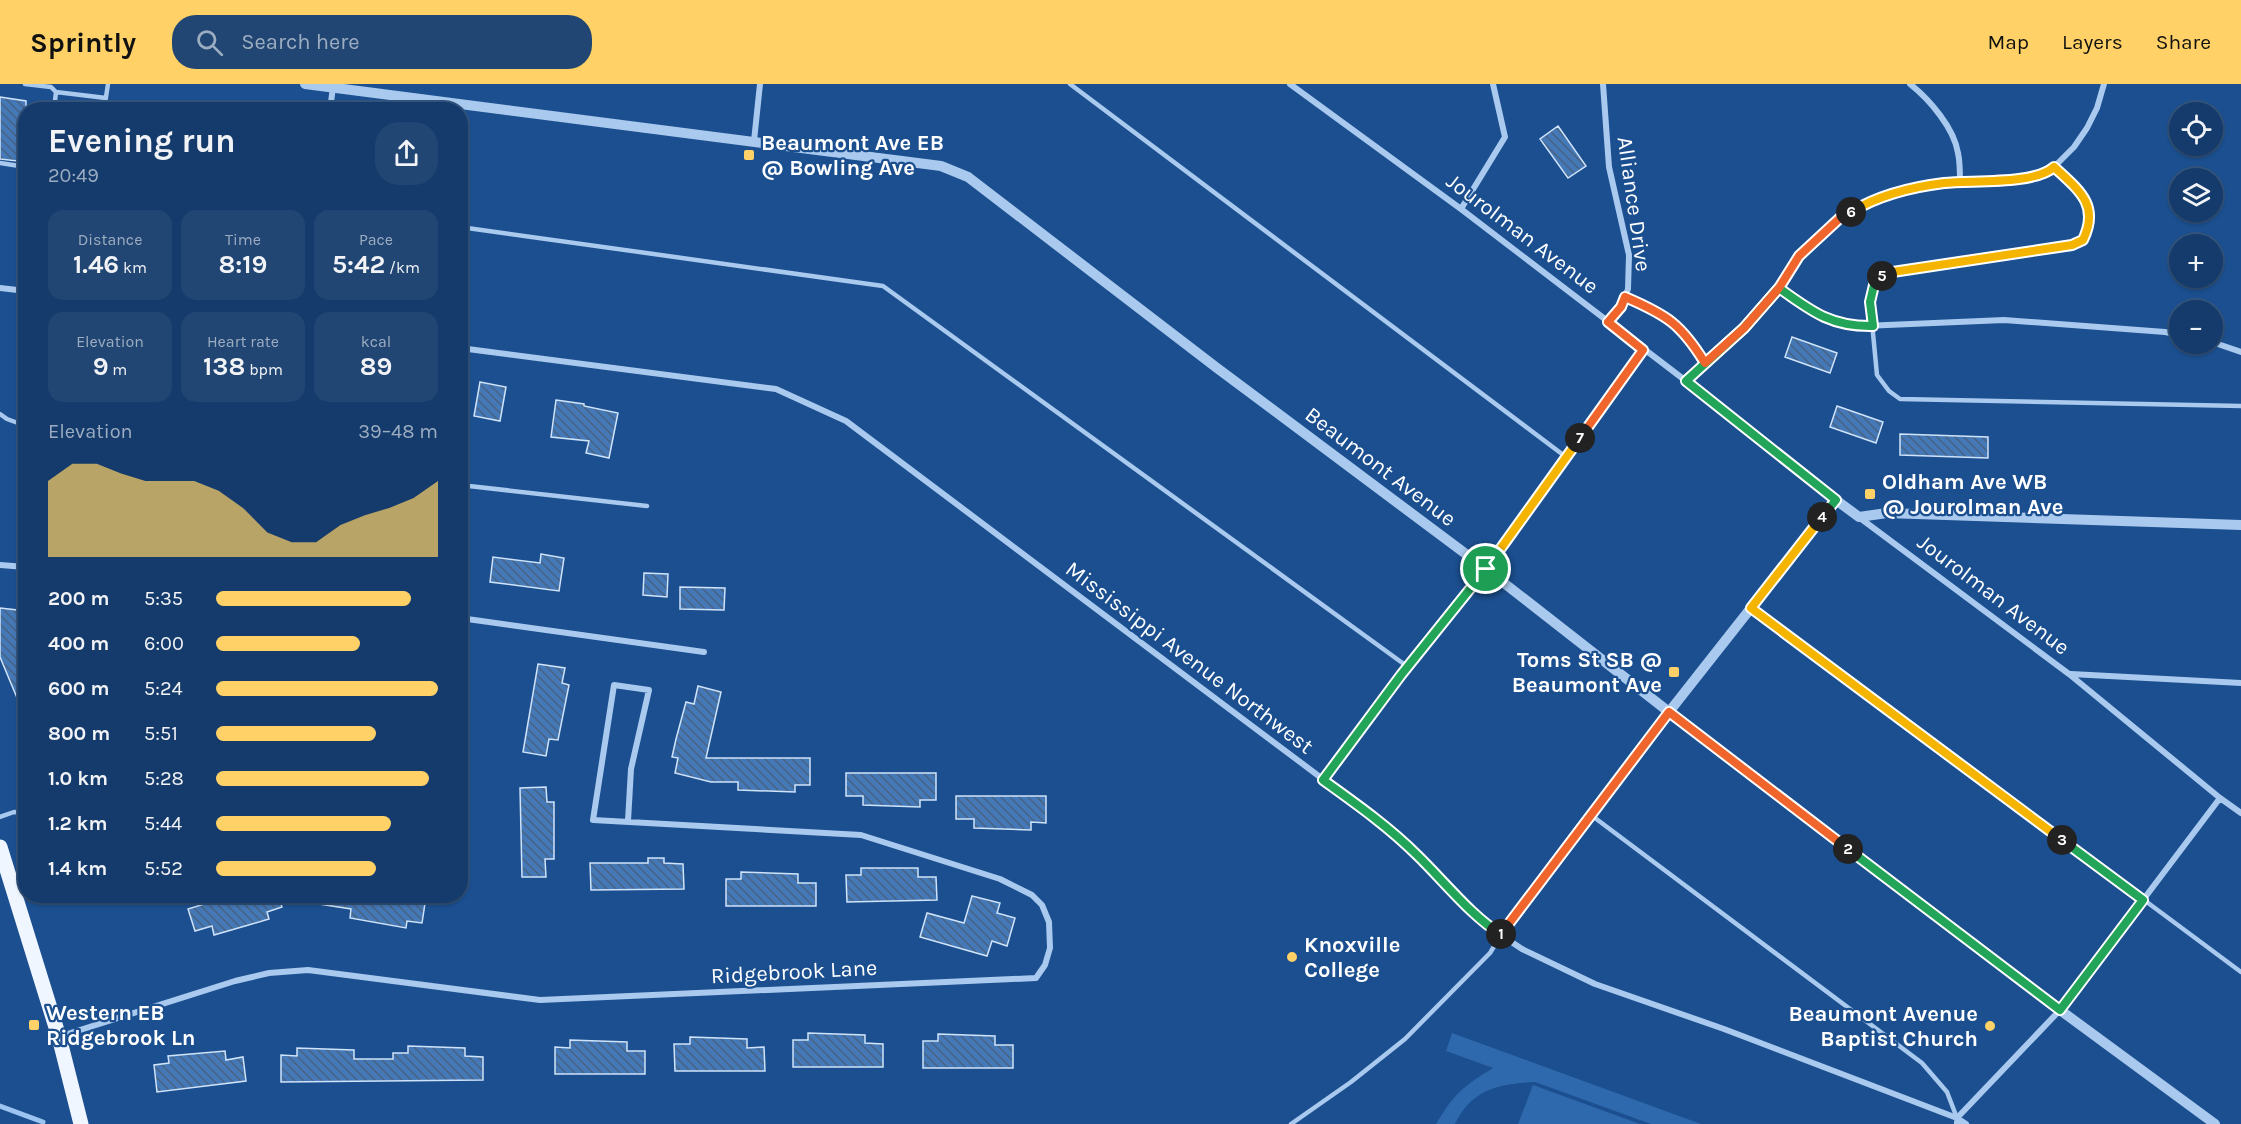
<!DOCTYPE html>
<html lang="en">
<head>
<meta charset="utf-8">
<style>
  :root { --surface:#143b6b; --page:#214673; --text:#f1f3f6; --muted:#9dadc1; --line:#33557e; --accent:#ffd166 }
  body { margin:0; font-family:Karla,sans-serif; background:var(--page); color:var(--text); height:100vh; display:flex; flex-direction:column; font-size:22px; white-space:nowrap }
  * { box-sizing:border-box; margin:0 }
  p { font-size:20px; color:var(--muted) }
  .icon { flex:none; width:33px; height:33px; fill:none; stroke:currentColor; stroke-width:2; stroke-linecap:round; stroke-linejoin:round }
  .map { position:relative; flex:1; overflow:hidden }
  .side { position:absolute; left:18px; top:18px; width:450px; height:801px; display:flex; flex-direction:column; background:var(--surface); border-radius:24px; box-shadow:0 2px 4px #0004,0 0 0 2px var(--line) }
  .side>* { flex:none }
  .buttons { position:absolute; left:2169px; top:18px; display:grid; gap:12px }
  .buttons a { display:grid; place-items:center; width:54px; height:54px; border-radius:50%; background:var(--surface); box-shadow:0 2px 4px #0004,0 0 0 2px var(--line); font-size:30px }
  .pin { position:absolute; display:grid; place-items:center; width:51px; height:51px; color:#fff; margin:-26px; border:3px solid #fff; border-radius:50%; box-shadow:0 2px 6px #0007 }
  .km { position:absolute; width:30px; height:30px; margin:-15px; border-radius:50%; background:#222; color:#fff; font-size:16px; line-height:30px; text-align:center }
  .round { display:grid; place-items:center; flex:none; width:63px; height:63px; border-radius:24px; background:var(--page) }
  .headline { display:flex; align-items:center; justify-content:space-between; height:102px; padding:0 30px }
  h1 { font-size:33px; font-weight:700; line-height:45px }
  .stats { display:grid; grid-template-columns:repeat(3,1fr); gap:9px; height:102px; padding:6px 30px }
  .stats div { display:grid; align-content:center; border-radius:15px; background:var(--page); text-align:center }
  .stats b { font-size:26px; font-weight:700 }
  .stats small { font-size:16px; font-weight:400 }
  .stats p { font-size:16px }
  .chart { height:168px; padding:12px 30px }
  .chart p { display:flex; justify-content:space-between }
  .chart svg { width:100%; height:108px; margin-top:6px; fill:var(--accent); opacity:.7 }
  ul { padding:0 30px; list-style:none; font-size:20px }
  li { display:grid; grid-template-columns:96px 72px 1fr; align-items:center; height:45px }
  li i { height:15px; border-radius:8px; background:var(--accent) }
  header { display:flex; align-items:center; gap:36px; box-sizing:border-box; height:84px; padding:0 30px; background:var(--accent); color:#111 }
  header strong { font-size:28px }
  nav { display:flex; gap:33px; margin-inline-start:auto; font-size:21px }
  .search { width:420px; height:54px; background:var(--page); display:flex; align-items:center; gap:15px; box-sizing:border-box; padding:0 21px; border-radius:24px; color:var(--muted); font-size:22px }
  .map>svg:first-child { display:block }
  .garden { fill:#2e69ad }
  .lines { fill:none; stroke-linecap:round; stroke-linejoin:round }
  .stream { stroke:#9cc4f0; stroke-width:5 }
  .building { fill:url(#building-back-hatch); stroke:#cfe3fa; stroke-width:1.5 }
  .service { stroke:#a9c9ee; stroke-width:4.5 }
  .minor { stroke:#a9c9ee; stroke-width:6 }
  .tertiary { stroke:#a9c9ee; stroke-width:10 }
  .primary { stroke:#f0f6ff; stroke-width:15 }
  .split-1-casing { stroke:#fff; stroke-width:12 }
  .split-2-casing { stroke:#fff; stroke-width:12 }
  .split-3-casing { stroke:#fff; stroke-width:12 }
  .split-4-casing { stroke:#fff; stroke-width:12 }
  .split-5-casing { stroke:#fff; stroke-width:12 }
  .split-6-casing { stroke:#fff; stroke-width:12 }
  .split-7-casing { stroke:#fff; stroke-width:12 }
  .split-8-casing { stroke:#fff; stroke-width:12 }
  .split-1 { stroke:#22a559; stroke-width:8 }
  .split-2 { stroke:#f0652b; stroke-width:8 }
  .split-3 { stroke:#22a559; stroke-width:8 }
  .split-4 { stroke:#f5b400; stroke-width:8 }
  .split-5 { stroke:#22a559; stroke-width:8 }
  .split-6 { stroke:#f5b400; stroke-width:8 }
  .split-7 { stroke:#f0652b; stroke-width:8 }
  .split-8 { stroke:#f5b400; stroke-width:8 }
  .poi-dot { fill:#ffd166; stroke:#1b4f8f; stroke-width:2 }
  .labels { text-anchor:middle; stroke-width:4.5; stroke-linejoin:round; paint-order:stroke }
  .poi-label { font-size:22px; font-weight:bold; fill:#fff; stroke:#1b4f8f; text-anchor:start }
  .street-label { font-size:22px; fill:#fff; stroke:#1b4f8f }
</style>
</head>
<body>
<header>
<strong>Sprintly</strong>
<div class="search"><svg class="icon" aria-label="search" viewBox="0 0 24 24"><circle cx="10" cy="10" r="6"/><path d="M15 15l6 6"/></svg>Search here</div>
<nav><a>Map</a><a>Layers</a><a>Share</a></nav>
</header>
<div class="map">
<svg width="2241" height="1040" viewBox="0 0 2241 1040">
  <defs>
    <pattern id="building-back-hatch" width="6" height="6" patternUnits="userSpaceOnUse" patternTransform="scale(1.5)"><rect width="6" height="6" fill="#4478b7"/><path d="M-1 5l2 2M0 0l6 6M5-1l2 2" fill="none" stroke="#486282"/></pattern>
  </defs>
  <rect width="100%" height="100%" fill="#1b4f8f"/>
  <!-- garden -->
  <path class="garden" d="M 1452,949 L 1701,1040 L 1651,1040 L 1535,998 C 1499,1000 1472,1005 1455,1040 L 1436,1040 C 1455,1009 1462,1003 1493,984 L 1446,967 Z
    M 1533,1001 L 1640,1040 L 1518,1040 Z"/>
  <g class="lines">
    <!-- stream -->
    <path class="stream" d="M 0,1022 L 43,1038"/>
  </g>
  <!-- building -->
  <path class="building" d="M 0,13 L 26,17 L 26,78 L 0,75 Z
    M 1558,42 L 1586,82 L 1568,94 L 1540,55 Z
    M 1792,253 L 1837,269 L 1830,289 L 1785,273 Z
    M 480,298 L 506,303 L 500,337 L 474,332 Z
    M 556,316 L 584,320 L 584,322 L 618,329 L 609,374 L 586,369 L 589,357 L 551,353 Z
    M 1837,322 L 1883,338 L 1876,359 L 1830,343 Z
    M 1900,350 L 1988,353 L 1988,374 L 1900,371 Z
    M 541,470 L 564,474 L 559,507 L 490,498 L 493,473 L 540,479 Z
    M 644,489 L 668,490 L 667,513 L 643,511 Z
    M 680,503 L 725,504 L 724,526 L 680,525 Z
    M 0,524 L 26,527 L 25,633 L 0,573 Z
    M 538,580 L 565,584 L 562,599 L 569,601 L 558,656 L 549,655 L 546,672 L 523,668 Z
    M 698,602 L 721,608 L 706,674 L 810,674 L 810,701 L 795,701 L 795,708 L 738,706 L 738,698 L 711,698 L 675,689 L 678,674 L 672,673 L 676,655 L 686,618 L 694,620 Z
    M 846,689 L 936,689 L 936,716 L 920,716 L 920,723 L 863,721 L 863,712 L 846,712 Z
    M 546,703 L 547,718 L 554,718 L 554,775 L 545,775 L 546,793 L 522,793 L 520,704 Z
    M 956,712 L 1046,712 L 1046,739 L 1031,738 L 1031,746 L 974,744 L 974,735 L 956,735 Z
    M 648,774 L 664,774 L 664,779 L 683,780 L 684,805 L 591,806 L 590,779 L 648,779 Z
    M 861,784 L 918,784 L 918,793 L 936,793 L 937,816 L 847,818 L 846,791 L 861,791 Z
    M 741,788 L 798,790 L 798,799 L 816,799 L 816,822 L 726,822 L 726,795 L 741,795 Z
    M 230,812 L 278,812 L 282,823 L 267,828 L 269,835 L 252,840 L 214,851 L 212,842 L 195,847 L 188,825 Z
    M 314,812 L 419,812 L 426,813 L 422,839 L 407,837 L 406,844 L 350,834 L 351,825 L 313,819 Z
    M 972,812 L 1000,819 L 997,829 L 1015,834 L 1007,862 L 992,857 L 987,872 L 920,853 L 927,829 L 964,839 Z
    M 808,949 L 865,951 L 865,959 L 883,960 L 883,983 L 793,983 L 793,956 L 808,956 Z
    M 938,950 L 995,952 L 995,961 L 1013,961 L 1013,984 L 923,984 L 923,957 L 938,957 Z
    M 690,953 L 747,955 L 747,964 L 764,963 L 765,987 L 675,987 L 674,960 L 690,960 Z
    M 570,956 L 627,958 L 627,967 L 645,967 L 645,990 L 555,990 L 555,963 L 570,964 Z
    M 408,962 L 465,964 L 465,972 L 483,973 L 483,996 L 281,998 L 281,971 L 297,972 L 297,964 L 354,966 L 354,975 L 393,975 L 393,969 L 408,969 Z
    M 225,967 L 226,976 L 243,973 L 246,997 L 157,1008 L 154,981 L 169,979 L 168,972 Z"/>
  <g class="lines">
    <!-- service -->
    <path class="service" d="M 25,0 L 51,3 L 56,8
      M 1070,0 L 1566,373
      M 54,26 L 56,8 L 106,14
      M 104,26 L 108,0
      M 0,79 L 26,83
      M 2054,83 C 2079,106 2100,121 2083,156 L 2072,161 L 1886,189 L 1875,197 L 1870,218 L 1877,291 L 1889,307 L 1900,315 L 2241,322
      M 460,143 L 883,202 L 1408,583
      M 1625,213 C 1666,231 1681,240 1705,279
      M 0,330 L 7,335 L 26,342
      M 460,401 L 647,422
      M 1751,524 L 2241,888
      M 1591,731 L 1922,979 L 1947,1008 L 1957,1034
      M 0,733 L 14,728 L 26,729
      M 1291,1040 L 1351,998 L 1405,955 L 1490,869 L 1501,851"/>
    <!-- minor -->
    <path class="minor" d="M 1290,0 L 1461,125 L 1686,297 L 1836,416
      M 1603,0 L 1609,83 L 1629,171 L 1628,205 L 1621,223 L 1608,238
      M 1910,0 C 1930,16 1954,44 1958,69 C 1960,78 1960,88 1960,98
      M 330,26 L 333,3
      M 754,57 L 760,0
      M 1461,125 L 1505,53 L 1493,0
      M 0,204 L 26,207
      M 1779,204 L 1807,225 L 1834,239 L 1864,242 L 2004,236 L 2165,248 L 2180,251
      M 2212,258 L 2241,268
      M 460,264 L 776,305 L 846,337 L 1372,732 L 1416,769 L 1459,813 L 1501,851 L 1522,865 L 1595,900 L 1724,945 L 1957,1034 L 1966,1040
      M 1686,297 L 1744,244 L 1779,204 L 1799,172 L 1841,133 L 1870,116 L 1910,105 L 1960,98 L 2028,94 L 2051,86 L 2074,63 L 2087,44 L 2097,24 L 2104,0
      M 1860,434 L 2069,590 L 2220,714 L 2241,729
      M 0,481 L 26,483
      M 460,534 L 704,568
      M 2071,590 L 2241,599
      M 1323,696 L 1401,591 L 1486,485 L 1643,265
      M 1501,851 L 1669,628
      M 61,952 L 235,897 L 269,889 L 308,886 L 540,916 L 1036,894 L 1045,881 L 1050,864 L 1049,838 L 1042,821 L 1032,811 L 1000,795 L 861,751 L 593,736 L 614,601 L 649,606 L 631,685 L 628,737
      M 1957,1040 L 1957,1034 L 2060,926 L 2220,714"/>
    <!-- tertiary -->
    <path class="tertiary" d="M 305,0 L 941,82 L 968,93 L 1217,284 L 1486,485 L 1669,628 L 2060,926 L 2215,1040
      M 1669,628 L 1836,416 L 1859,433 L 1887,429 L 2241,441"/>
    <!-- primary -->
    <path class="primary" d="M 0,763 L 59,953 L 81,1040"/>
  </g>
  <g class="lines">
    <defs>
      <path id="split-1" d="M 1486,485 L 1401,591 L 1323,696 C 1355,719 1389,743 1417,771 C 1442,795 1473,834 1501,850"/>
      <path id="split-2" d="M 1501,850 L 1669,628 L 1848,765"/>
      <path id="split-3" d="M 1848,765 L 2060,926 L 2143,816 L 2062,756"/>
      <path id="split-4" d="M 1822,433 L 1751,524 L 2062,756"/>
      <path id="split-5" d="M 1822,433 L 1836,416 L 1686,297 L 1744,244 L 1779,204 C 1811,227 1831,243 1873,242 L 1870,218 L 1875,197 L 1882,192"/>
      <path id="split-6" d="M 1851,128 C 1879,111 1911,103 1944,99 C 1972,96 2034,101 2054,83 C 2079,106 2100,121 2083,156 L 2072,161 L 1886,189 L 1882,192"/>
      <path id="split-7" d="M 1580,354 L 1643,266 L 1608,238 L 1621,223 L 1625,213 C 1667,231 1681,240 1705,279 L 1744,244 L 1779,204 L 1799,172 L 1841,133 L 1851,128"/>
      <path id="split-8" d="M 1486,485 L 1580,354"/>
    </defs>
    <!-- split-1 casing -->
    <use href="#split-1" class="split-1-casing"/>
    <!-- split-2 casing -->
    <use href="#split-2" class="split-2-casing"/>
    <!-- split-3 casing -->
    <use href="#split-3" class="split-3-casing"/>
    <!-- split-4 casing -->
    <use href="#split-4" class="split-4-casing"/>
    <!-- split-5 casing -->
    <use href="#split-5" class="split-5-casing"/>
    <!-- split-6 casing -->
    <use href="#split-6" class="split-6-casing"/>
    <!-- split-7 casing -->
    <use href="#split-7" class="split-7-casing"/>
    <!-- split-8 casing -->
    <use href="#split-8" class="split-8-casing"/>
    <!-- split-1 -->
    <use href="#split-1" class="split-1"/>
    <!-- split-2 -->
    <use href="#split-2" class="split-2"/>
    <!-- split-3 -->
    <use href="#split-3" class="split-3"/>
    <!-- split-4 -->
    <use href="#split-4" class="split-4"/>
    <!-- split-5 -->
    <use href="#split-5" class="split-5"/>
    <!-- split-6 -->
    <use href="#split-6" class="split-6"/>
    <!-- split-7 -->
    <use href="#split-7" class="split-7"/>
    <!-- split-8 -->
    <use href="#split-8" class="split-8"/>
  </g>
  <!-- markers -->
  <g class="poi-dot">
    <rect x="743" y="65" width="12" height="12" rx="3"/>
    <rect x="1864" y="404" width="12" height="12" rx="3"/>
    <rect x="1668" y="582" width="12" height="12" rx="3"/>
    <circle cx="1292" cy="873" r="6"/>
    <rect x="28" y="935" width="12" height="12" rx="3"/>
    <circle cx="1990" cy="942" r="6"/>
  </g>
  <g class="labels">
    <!-- poi labels -->
    <g class="poi-label">
      <text x="761" y="66">Beaumont Ave EB<tspan x="761" dy="25">@ Bowling Ave</tspan></text>
      <text x="1882" y="405">Oldham Ave WB<tspan x="1882" dy="25">@ Jourolman Ave</tspan></text>
      <text x="1662" y="583" text-anchor="end">Toms St SB @<tspan x="1662" dy="25">Beaumont Ave</tspan></text>
      <text x="1304" y="868">Knoxville<tspan x="1304" dy="25">College</tspan></text>
      <text x="46" y="936">Western EB<tspan x="46" dy="25">Ridgebrook Ln</tspan></text>
      <text x="1978" y="937" text-anchor="end">Beaumont Avenue<tspan x="1978" dy="25">Baptist Church</tspan></text>
    </g>
    <!-- street labels -->
    <g class="street-label">
      <text transform="translate(1635 120) rotate(82)" y="8">Alliance Drive</text>
      <text transform="translate(1523 149) rotate(37)" y="8">Jourolman Avenue</text>
      <text transform="translate(1381 382) rotate(37)" y="8">Beaumont Avenue</text>
      <text transform="translate(1994 510) rotate(37)" y="8">Jourolman Avenue</text>
      <text transform="translate(1190 573) rotate(37)" y="8">Mississippi Avenue Northwest</text>
      <text transform="translate(794 887) rotate(-3)" y="8">Ridgebrook Lane</text>
    </g>
  </g>
</svg>
<div class="buttons">
<a><svg class="icon" aria-label="locate" viewBox="0 0 24 24"><circle cx="12" cy="12" r="6"/><path d="M12 2v4M12 18v4M2 12h4M18 12h4"/></svg></a>
<a><svg class="icon" aria-label="layers" viewBox="0 0 24 24"><path d="M12 4l9 5-9 5-9-5zM3 14l9 5 9-5"/></svg></a>
<a>+</a>
<a>−</a>
</div>
<div class="pin" style="left:1486px;top:485px;background:#1e9e55"><svg class="icon" aria-label="arrive" viewBox="0 0 24 24"><path d="M6 21V4h12l-3 4 3 4H6"/></svg></div>
<b class="km" style="left:1501px;top:850px">1</b>
<b class="km" style="left:1848px;top:765px">2</b>
<b class="km" style="left:2062px;top:756px">3</b>
<b class="km" style="left:1822px;top:433px">4</b>
<b class="km" style="left:1882px;top:192px">5</b>
<b class="km" style="left:1851px;top:128px">6</b>
<b class="km" style="left:1580px;top:354px">7</b>
<section class="side">
<div class="headline"><div><h1>Evening run</h1><p>20:49</p></div><a class="round"><svg class="icon" aria-label="share" viewBox="0 0 24 24"><path d="M12 15V3M7 8l5-5 5 5M5 13v7h14v-7"/></svg></a></div>
<div class="stats">
<div><p>Distance</p><b>1.46<small> km</small></b></div>
<div><p>Time</p><b>8:19</b></div>
<div><p>Pace</p><b>5:42<small> /km</small></b></div>
</div>
<div class="stats">
<div><p>Elevation</p><b>9<small> m</small></b></div>
<div><p>Heart rate</p><b>138<small> bpm</small></b></div>
<div><p>kcal</p><b>89</b></div>
</div>
<div class="chart"><p><span>Elevation</span>39–48 m</p>
<svg viewBox="0 0 160 44" preserveAspectRatio="none"><path d="M0 44V13L10 6L20 6L30 10L40 13L50 13L60 13L70 17L80 24L90 34L100 38L110 38L120 31L130 27L140 24L150 20L160 13V44z"/></svg>
</div>
<ul>
<li><b>200 m</b>5:35<i style="width:88%"></i></li>
<li><b>400 m</b>6:00<i style="width:65%"></i></li>
<li><b>600 m</b>5:24<i style="width:100%"></i></li>
<li><b>800 m</b>5:51<i style="width:72%"></i></li>
<li><b>1.0 km</b>5:28<i style="width:96%"></i></li>
<li><b>1.2 km</b>5:44<i style="width:79%"></i></li>
<li><b>1.4 km</b>5:52<i style="width:72%"></i></li>
</ul>
</section>
</div>
</body>
</html>
